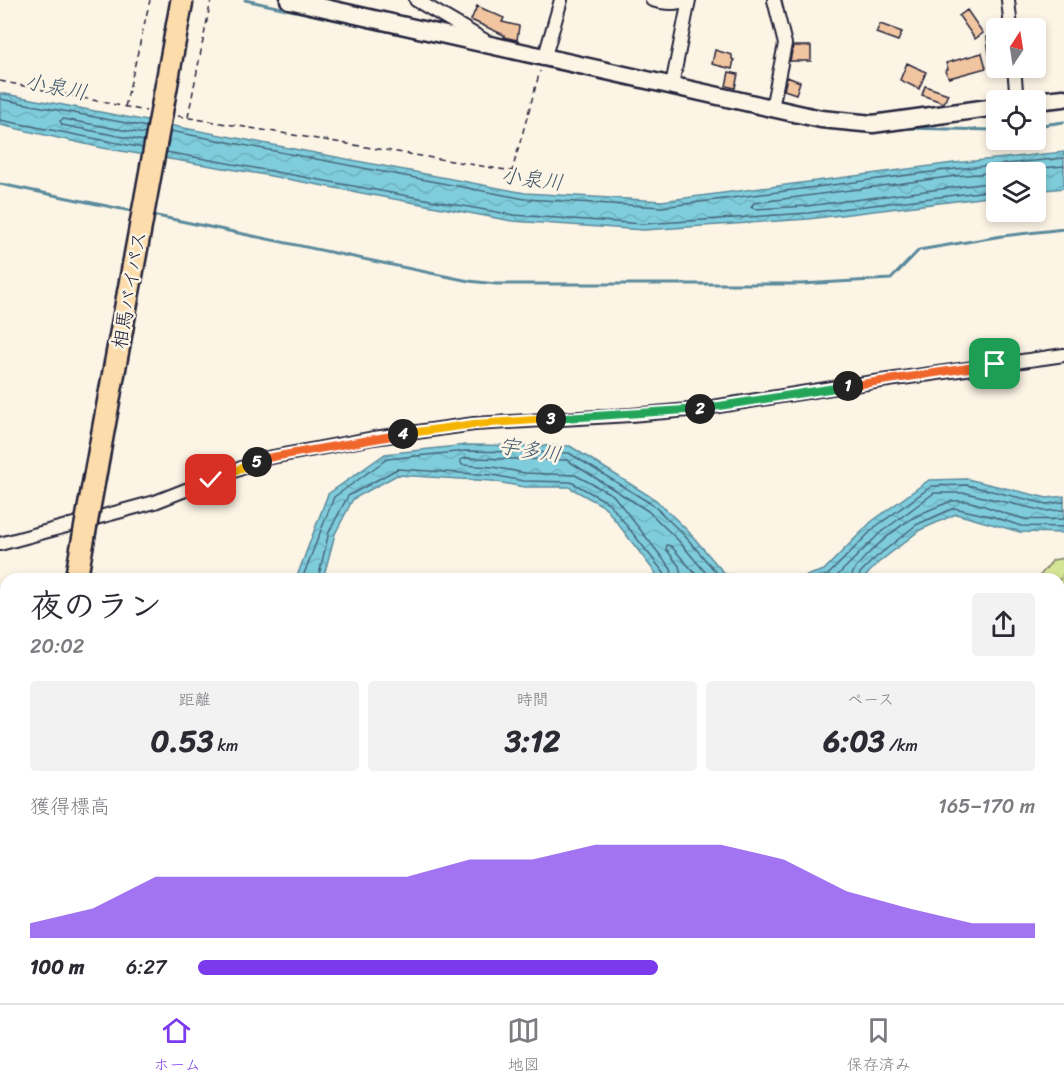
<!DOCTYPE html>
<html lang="ja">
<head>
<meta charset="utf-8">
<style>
  :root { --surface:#fff; --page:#f2f2f3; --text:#2b2b33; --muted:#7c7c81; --line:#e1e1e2; --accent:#7c3aed }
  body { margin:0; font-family:Sriracha,"Klee One",sans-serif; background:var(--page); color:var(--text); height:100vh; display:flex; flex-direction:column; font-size:22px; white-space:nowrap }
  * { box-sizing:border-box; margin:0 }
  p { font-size:20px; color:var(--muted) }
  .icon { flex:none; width:33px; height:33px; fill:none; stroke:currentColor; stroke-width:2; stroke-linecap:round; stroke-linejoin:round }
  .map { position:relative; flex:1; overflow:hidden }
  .details { position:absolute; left:0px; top:573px; width:1065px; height:430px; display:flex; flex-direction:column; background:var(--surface); border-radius:18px 18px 0 0; box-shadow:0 3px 9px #0003 }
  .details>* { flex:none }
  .needle { width:39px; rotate:12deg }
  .controls { position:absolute; left:986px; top:18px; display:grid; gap:12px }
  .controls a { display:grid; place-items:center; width:60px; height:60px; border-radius:6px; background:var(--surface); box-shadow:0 3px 9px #0003; font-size:30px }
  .pin { position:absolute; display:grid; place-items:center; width:51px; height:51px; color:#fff; margin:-26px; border-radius:12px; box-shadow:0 3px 9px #0006 }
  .km { position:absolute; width:30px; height:30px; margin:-15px; border-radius:50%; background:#222; color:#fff; font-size:16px; line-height:30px; text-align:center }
  .round { display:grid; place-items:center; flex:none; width:63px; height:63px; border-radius:6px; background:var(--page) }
  .headline { display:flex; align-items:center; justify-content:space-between; height:102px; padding:0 30px }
  h1 { font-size:33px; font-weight:700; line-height:45px }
  .figures { display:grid; grid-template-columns:repeat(3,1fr); gap:9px; height:102px; padding:6px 30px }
  .figures div { display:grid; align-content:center; border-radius:6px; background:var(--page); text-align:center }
  .figures b { font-size:30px; font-weight:700 }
  .figures small { font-size:16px; font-weight:400 }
  .figures p { font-size:16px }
  .chart { height:168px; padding:12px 30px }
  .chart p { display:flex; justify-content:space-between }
  .chart svg { width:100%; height:108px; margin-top:6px; fill:var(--accent); opacity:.7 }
  ul { padding:0 30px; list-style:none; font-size:20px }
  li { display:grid; grid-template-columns:96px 72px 1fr; align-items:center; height:45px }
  li i { height:15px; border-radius:8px; background:var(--accent) }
  .menu { display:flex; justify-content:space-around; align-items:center; height:84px; border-top:2px solid var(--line); background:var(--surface); font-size:16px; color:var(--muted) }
  .menu a { display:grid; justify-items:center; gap:3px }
  .menu .on { color:var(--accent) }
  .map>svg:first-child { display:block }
  .forest { fill:url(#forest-firs); stroke:#7c8369; stroke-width:1.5 }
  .water { fill:url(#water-waves); stroke:#5a899c; stroke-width:1.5 }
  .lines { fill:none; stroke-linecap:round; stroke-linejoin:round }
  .shore { stroke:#47667b; stroke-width:1.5 }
  .stream { stroke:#5a899c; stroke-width:3 }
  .building { fill:#f1c5a0; stroke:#22223b; stroke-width:1.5 }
  .street-casing { stroke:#22223b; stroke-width:16 }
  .secondary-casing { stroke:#22223b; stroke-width:21 }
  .highway-casing { stroke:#22223b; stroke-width:26 }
  .path { stroke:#22223b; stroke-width:1.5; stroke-dasharray:6 4.5; stroke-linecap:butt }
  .street { stroke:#fcf5e5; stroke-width:12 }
  .secondary { stroke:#fcf5e5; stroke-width:16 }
  .highway { stroke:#fddcac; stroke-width:21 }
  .highway-bridge-casing { stroke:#22223b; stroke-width:26; stroke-linecap:butt }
  .highway-bridge { stroke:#fddcac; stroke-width:21 }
  .split-1-casing { stroke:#fff; stroke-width:12 }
  .split-2-casing { stroke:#fff; stroke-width:12 }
  .split-3-casing { stroke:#fff; stroke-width:12 }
  .split-4-casing { stroke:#fff; stroke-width:12 }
  .split-5-casing { stroke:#fff; stroke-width:12 }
  .split-6-casing { stroke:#fff; stroke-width:12 }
  .split-1 { stroke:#f0652b; stroke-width:8 }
  .split-2 { stroke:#22a559; stroke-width:8 }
  .split-3 { stroke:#22a559; stroke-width:8 }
  .split-4 { stroke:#f5b400; stroke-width:8 }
  .split-5 { stroke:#f0652b; stroke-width:8 }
  .split-6 { stroke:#f5b400; stroke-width:8 }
  .labels { text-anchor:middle; stroke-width:5; stroke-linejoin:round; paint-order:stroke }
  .street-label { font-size:20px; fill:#22223b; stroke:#fcf5e5 }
  .water-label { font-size:21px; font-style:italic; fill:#3e556b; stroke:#fcf5e5 }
</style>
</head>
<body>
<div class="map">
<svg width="1064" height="1003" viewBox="0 0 1064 1003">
  <defs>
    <pattern id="forest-firs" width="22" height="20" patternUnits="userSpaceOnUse" patternTransform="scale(1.5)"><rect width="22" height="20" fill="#d6e497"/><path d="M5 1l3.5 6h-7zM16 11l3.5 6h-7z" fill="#b7c383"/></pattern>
    <pattern id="water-waves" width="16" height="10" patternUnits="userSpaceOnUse" patternTransform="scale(1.5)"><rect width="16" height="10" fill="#7fcddc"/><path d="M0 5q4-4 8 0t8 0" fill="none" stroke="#6db0be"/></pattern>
  </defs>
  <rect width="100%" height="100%" fill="#fcf5e5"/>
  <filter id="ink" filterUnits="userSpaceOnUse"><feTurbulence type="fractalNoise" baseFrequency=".0167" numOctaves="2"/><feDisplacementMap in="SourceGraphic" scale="12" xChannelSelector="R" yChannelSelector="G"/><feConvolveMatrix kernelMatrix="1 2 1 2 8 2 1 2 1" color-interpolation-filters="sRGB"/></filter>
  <g filter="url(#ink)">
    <!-- forest -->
    <path class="forest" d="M 1064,558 L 1064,732 L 1059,731 L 1059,579 L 1037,579 L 1053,560 Z"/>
    <!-- water -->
    <path class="water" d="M 0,93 L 525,193 L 662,201 L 954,163 L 1064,152 L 1064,188 L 1035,191 L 1035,172 L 996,172 L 996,196 L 808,219 L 644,230 L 512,221 L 260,174 L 103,148 L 0,125 Z
      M 466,445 L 570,446 L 656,500 L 688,531 L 725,574 L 789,579 L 663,579 L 657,575 L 605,507 L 569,487 L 524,487 L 492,481 L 397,475 L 353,499 L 335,534 L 323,579 L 296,579 L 328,494 L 385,454 Z
      M 967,479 L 1047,498 L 1064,496 L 1064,533 L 1020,532 L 956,514 L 920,530 L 878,563 L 863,579 L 797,579 L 824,570 L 871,522 L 929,480 Z
      M 6,885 L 6,910 L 0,911 L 0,887 Z"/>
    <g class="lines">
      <!-- shore -->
      <path class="shore" d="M 0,99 L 147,127
        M 0,120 L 143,148
        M 170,131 L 525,199 L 662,207 L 955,169 L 1064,158
        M 144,141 L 62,125 L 60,121 L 63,119 L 145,134
        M 166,152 L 513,215 L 644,224 L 808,213 L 996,190
        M 996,182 L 807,206 L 755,209 L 751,207 L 754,203 L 956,176 L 1064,166
        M 302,579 L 334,497 L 387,459 L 466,451 L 569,453 L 653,505 L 684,535 L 722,579
        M 318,579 L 329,532 L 348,496 L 397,469 L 492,475 L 524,481 L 571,482 L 609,503 L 664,573 L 666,579
        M 673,579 L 671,569 L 613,495 L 575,475 L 525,473 L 493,467 L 462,465 L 460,460 L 466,458 L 567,460 L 648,511 L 678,540 L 711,579
        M 682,579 L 679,566 L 666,549 L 667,545 L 671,546 L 700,579
        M 816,579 L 828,575 L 875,527 L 932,486 L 967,485 L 1046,504 L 1064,502
        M 834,579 L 880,533 L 934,493 L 966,493 L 1044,511 L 1064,510
        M 851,579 C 852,563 899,526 913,518 C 925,511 939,506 952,501 C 975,498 999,514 1021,518 C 1034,521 1050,519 1064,519
        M 859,579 L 860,573 L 874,559 L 916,525 L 954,508 L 994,517 L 1021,526 L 1064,527"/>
      <!-- stream -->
      <path class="stream" d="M 245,0 L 560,69
        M 1035,126 L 1064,122
        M 902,128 L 996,130
        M 0,184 L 136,212
        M 152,215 L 469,281 L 496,284 L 801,284 L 891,279 L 919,250 L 1002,236 L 1064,229
        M 671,1003 L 672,998"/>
    </g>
    <!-- building -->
    <path class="building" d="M 477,6 L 504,18 L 502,22 L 519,26 L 517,40 L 504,37 L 504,35 L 471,20 Z
      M 967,10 L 983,33 L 975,39 L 959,16 Z
      M 880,24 L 902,32 L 898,41 L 876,33 Z
      M 987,37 L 996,37 L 996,54 L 989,54 Z
      M 793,46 L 811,46 L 811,61 L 790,61 Z
      M 715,50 L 732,55 L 732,59 L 734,60 L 732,69 L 712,64 Z
      M 982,53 L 986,68 L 949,78 L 945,71 L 948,69 L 946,63 Z
      M 907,63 L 926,72 L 919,89 L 900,80 Z
      M 729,72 L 738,74 L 735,88 L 726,86 Z
      M 787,77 L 800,82 L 796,94 L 784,90 Z
      M 925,86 L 948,94 L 944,103 L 922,95 Z"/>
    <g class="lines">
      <defs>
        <path id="street" d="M 416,0 L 484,40
          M 652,0 C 663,3 676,5 686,0
          M 1008,0 L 1011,28
          M 545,56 L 561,0
          M 1014,68 L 1017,100
          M 672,85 L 689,0
          M 772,108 L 785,44 L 774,0
          M 0,544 L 155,502 L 267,458 L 374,438 L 474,424 L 631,415 L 700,409 L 832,388 L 1064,355
          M 1059,799 L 1064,799
          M 419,998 L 442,1003"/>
        <path id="secondary" d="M 289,0 L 821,119 L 873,124 L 996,107
          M 1035,101 L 1064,98
          M 282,1003 L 297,998"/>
        <path id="highway" d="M 0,988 L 6,955"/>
      </defs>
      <!-- street casing -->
      <use href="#street" class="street-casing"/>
      <!-- secondary casing -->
      <use href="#secondary" class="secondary-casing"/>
      <!-- highway casing -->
      <use href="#highway" class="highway-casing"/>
      <!-- path -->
      <path class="path" d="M 0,81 L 146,111
        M 125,107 L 150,0
        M 178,116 L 512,171 L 540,71
        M 188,117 L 211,0
        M 1059,905 L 1064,906
        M 664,1003 L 665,998"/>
      <!-- street -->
      <use href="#street" class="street"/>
      <!-- secondary -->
      <use href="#secondary" class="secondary"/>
      <!-- highway -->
      <use href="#highway" class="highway"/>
      <defs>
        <path id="highway-bridge" d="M 76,579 L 182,0"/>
      </defs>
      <!-- highway-bridge casing -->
      <use href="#highway-bridge" class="highway-bridge-casing"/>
      <!-- highway-bridge -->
      <use href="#highway-bridge" class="highway-bridge"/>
    </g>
  </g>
  <g class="lines" filter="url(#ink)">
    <defs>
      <path id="split-1" d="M 848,386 L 995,364"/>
      <path id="split-2" d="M 700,409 L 848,386"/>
      <path id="split-3" d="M 551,419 L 700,409"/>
      <path id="split-4" d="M 403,434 L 474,424 L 551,419"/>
      <path id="split-5" d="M 257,462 L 267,458 L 403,434"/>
      <path id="split-6" d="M 211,480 L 257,462"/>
    </defs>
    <!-- split-1 casing -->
    <use href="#split-1" class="split-1-casing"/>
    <!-- split-2 casing -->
    <use href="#split-2" class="split-2-casing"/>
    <!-- split-3 casing -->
    <use href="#split-3" class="split-3-casing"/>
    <!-- split-4 casing -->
    <use href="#split-4" class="split-4-casing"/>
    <!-- split-5 casing -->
    <use href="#split-5" class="split-5-casing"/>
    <!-- split-6 casing -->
    <use href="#split-6" class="split-6-casing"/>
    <!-- split-1 -->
    <use href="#split-1" class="split-1"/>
    <!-- split-2 -->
    <use href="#split-2" class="split-2"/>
    <!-- split-3 -->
    <use href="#split-3" class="split-3"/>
    <!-- split-4 -->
    <use href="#split-4" class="split-4"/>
    <!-- split-5 -->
    <use href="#split-5" class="split-5"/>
    <!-- split-6 -->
    <use href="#split-6" class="split-6"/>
  </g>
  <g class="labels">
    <!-- street labels -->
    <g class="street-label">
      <text transform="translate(129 290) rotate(-80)" y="7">相馬バイパス</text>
    </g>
    <!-- water labels -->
    <g class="water-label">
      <text transform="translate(56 87) rotate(11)" y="7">小泉川</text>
      <text transform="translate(532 179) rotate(7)" y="7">小泉川</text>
      <text transform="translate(530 450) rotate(9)" y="7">宇多川</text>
    </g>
  </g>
</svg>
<div class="controls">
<a><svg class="needle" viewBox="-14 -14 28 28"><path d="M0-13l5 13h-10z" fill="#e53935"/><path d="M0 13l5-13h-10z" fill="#7c7c81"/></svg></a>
<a><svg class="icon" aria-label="locate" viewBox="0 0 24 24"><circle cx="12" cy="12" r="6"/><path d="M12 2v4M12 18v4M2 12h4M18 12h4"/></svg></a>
<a><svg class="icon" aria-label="layers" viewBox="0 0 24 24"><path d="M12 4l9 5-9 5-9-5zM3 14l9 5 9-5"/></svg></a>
</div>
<div class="pin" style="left:995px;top:364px;background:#1e9e55"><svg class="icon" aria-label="arrive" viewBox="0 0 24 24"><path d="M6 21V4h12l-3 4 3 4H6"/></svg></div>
<div class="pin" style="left:211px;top:480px;background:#d93025"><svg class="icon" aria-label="check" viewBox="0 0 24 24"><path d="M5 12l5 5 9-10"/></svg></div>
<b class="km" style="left:848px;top:386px">1</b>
<b class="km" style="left:700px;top:409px">2</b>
<b class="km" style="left:551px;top:419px">3</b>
<b class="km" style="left:403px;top:434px">4</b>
<b class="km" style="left:257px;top:462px">5</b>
<section class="details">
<div class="headline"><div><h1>夜のラン</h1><p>20:02</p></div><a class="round"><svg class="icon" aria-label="share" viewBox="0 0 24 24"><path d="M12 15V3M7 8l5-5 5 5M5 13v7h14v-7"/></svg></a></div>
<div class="figures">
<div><p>距離</p><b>0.53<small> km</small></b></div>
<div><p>時間</p><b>3:12</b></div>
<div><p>ペース</p><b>6:03<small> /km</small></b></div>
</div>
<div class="chart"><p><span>獲得標高</span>165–170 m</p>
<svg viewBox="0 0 160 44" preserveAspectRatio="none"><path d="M0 44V38L10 32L20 19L30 19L40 19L50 19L60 19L70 12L80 12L90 6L100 6L110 6L120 12L130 25L140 32L150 38L160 38V44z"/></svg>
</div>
<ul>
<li><b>100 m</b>6:27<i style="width:55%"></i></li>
</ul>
</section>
</div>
<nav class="menu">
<a class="on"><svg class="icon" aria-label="home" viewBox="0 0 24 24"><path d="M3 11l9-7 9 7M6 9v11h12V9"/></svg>ホーム</a>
<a><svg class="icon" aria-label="map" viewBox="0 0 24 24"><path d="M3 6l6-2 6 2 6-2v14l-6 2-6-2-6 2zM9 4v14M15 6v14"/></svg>地図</a>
<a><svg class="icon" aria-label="saved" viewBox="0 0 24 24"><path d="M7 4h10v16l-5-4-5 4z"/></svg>保存済み</a>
</nav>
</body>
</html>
